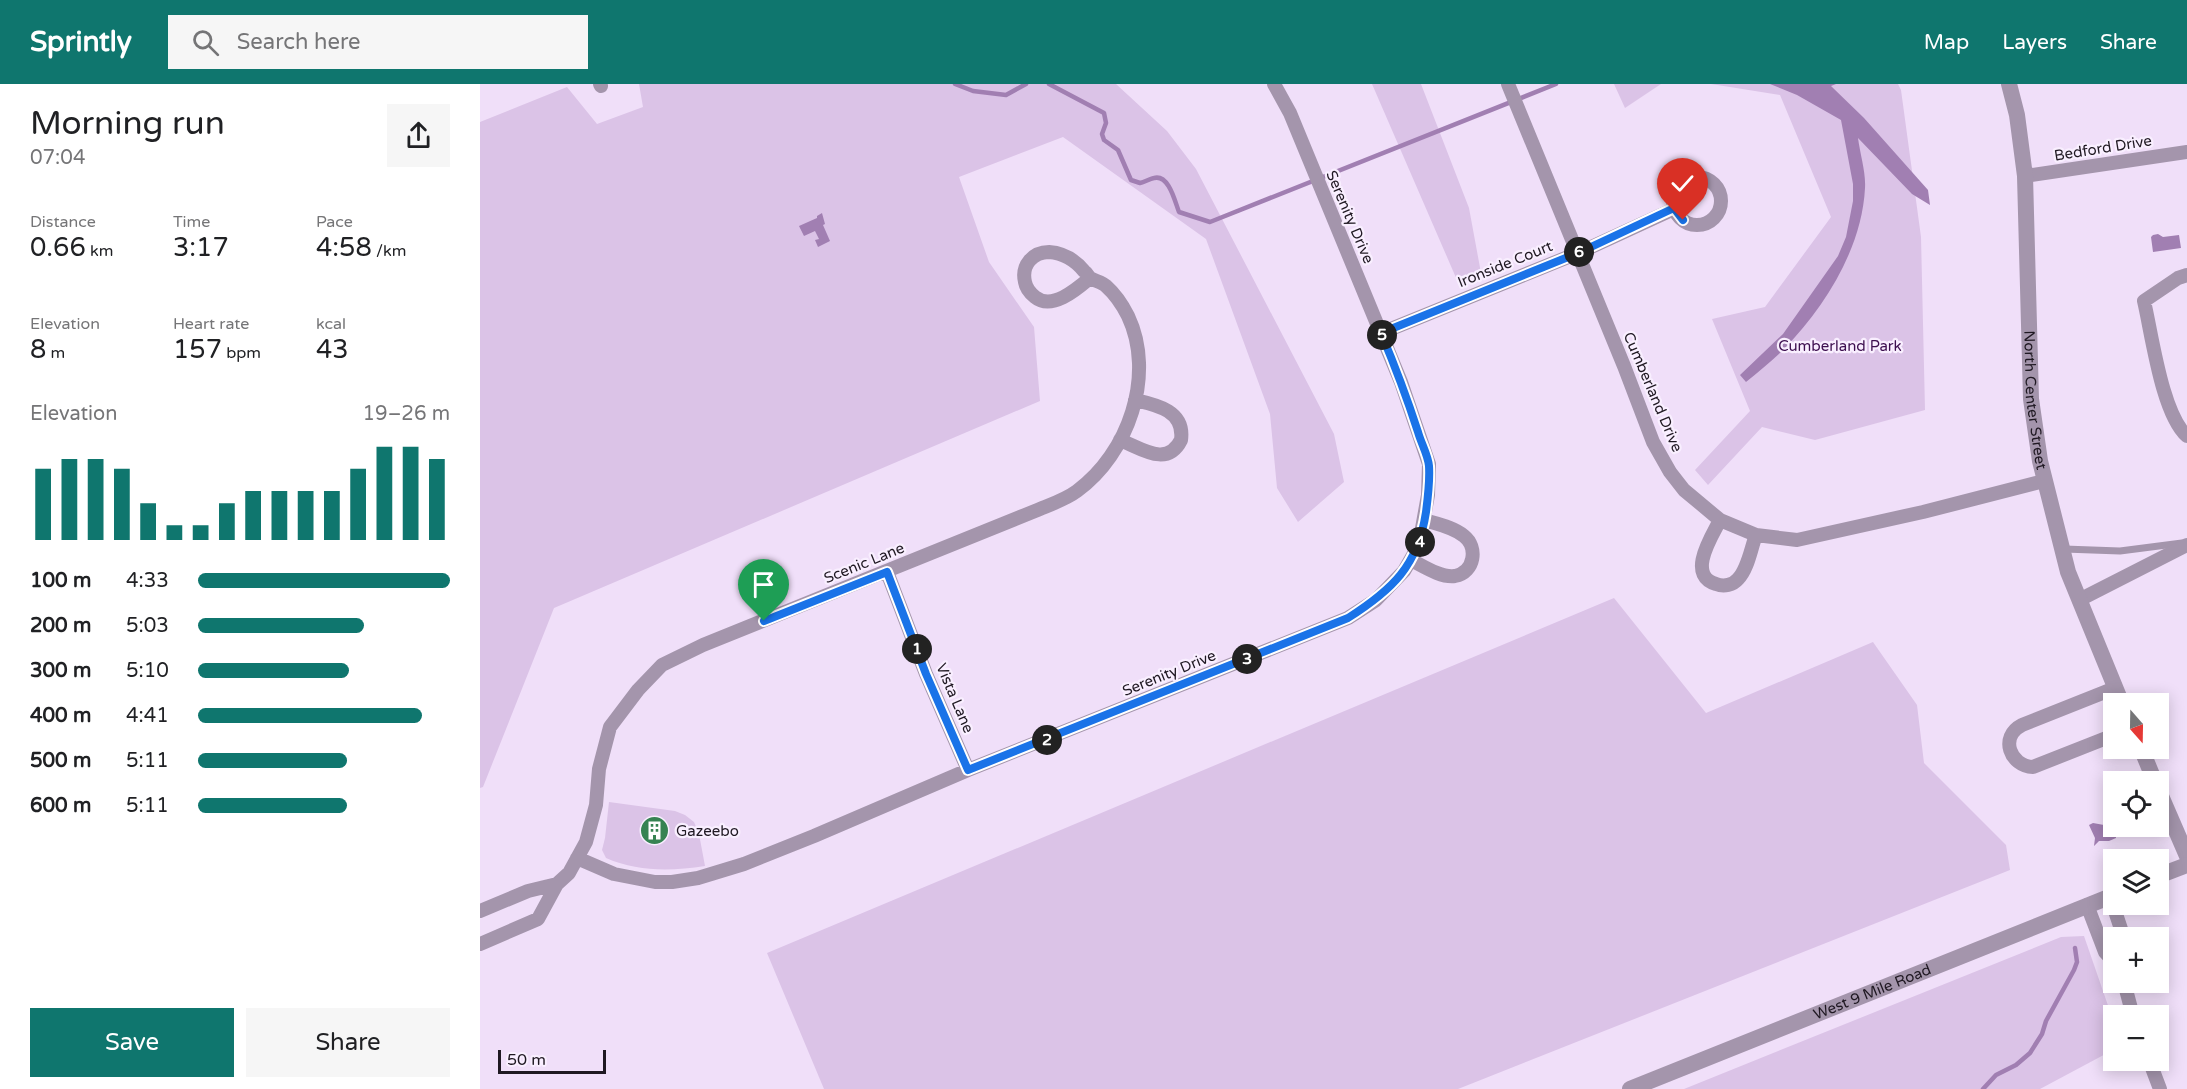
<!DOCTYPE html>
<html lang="en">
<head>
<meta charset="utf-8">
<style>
  :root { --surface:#fff; --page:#f6f6f6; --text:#202124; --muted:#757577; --accent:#0f766e }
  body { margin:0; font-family:"Varela Round",sans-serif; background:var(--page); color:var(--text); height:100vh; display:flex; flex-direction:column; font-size:22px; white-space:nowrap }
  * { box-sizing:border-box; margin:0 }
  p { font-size:20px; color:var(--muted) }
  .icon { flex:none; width:33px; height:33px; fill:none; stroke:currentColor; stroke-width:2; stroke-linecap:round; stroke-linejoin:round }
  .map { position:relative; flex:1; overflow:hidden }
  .side { display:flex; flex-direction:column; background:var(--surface); width:480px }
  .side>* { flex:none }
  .needle { width:39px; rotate:160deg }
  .controls { position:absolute; left:1623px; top:609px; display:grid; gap:12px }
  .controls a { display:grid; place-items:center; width:66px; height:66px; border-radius:0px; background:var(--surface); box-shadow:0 3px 15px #0003; font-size:30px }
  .scale { position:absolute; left:18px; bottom:15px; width:108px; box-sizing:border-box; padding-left:6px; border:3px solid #1f1822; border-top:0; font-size:16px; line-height:21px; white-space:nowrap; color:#1f1822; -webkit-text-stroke:4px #f9efff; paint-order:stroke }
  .pin { position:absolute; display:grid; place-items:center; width:51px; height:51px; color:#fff; margin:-62px -26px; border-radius:50% 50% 50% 0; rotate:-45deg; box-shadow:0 0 6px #0007 }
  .pin .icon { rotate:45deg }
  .km { position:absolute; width:30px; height:30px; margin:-15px; border-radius:50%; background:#222; color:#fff; font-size:16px; line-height:30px; text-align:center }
  .round { display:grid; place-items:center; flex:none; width:63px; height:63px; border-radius:0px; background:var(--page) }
  .summary { display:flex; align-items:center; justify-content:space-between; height:102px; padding:0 30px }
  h1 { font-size:33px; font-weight:600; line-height:45px }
  .stats { display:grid; grid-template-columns:repeat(3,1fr); gap:9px; height:102px; padding:6px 30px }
  .stats div { display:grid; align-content:center }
  .stats b { font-size:26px; font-weight:600 }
  .stats small { font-size:16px; font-weight:400 }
  .stats p { font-size:16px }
  .chart { height:168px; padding:12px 30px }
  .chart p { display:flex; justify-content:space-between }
  .chart svg { width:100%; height:108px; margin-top:6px; stroke:var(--accent); stroke-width:6 }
  .action { display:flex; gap:12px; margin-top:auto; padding:12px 30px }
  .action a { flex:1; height:69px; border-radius:0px; background:var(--accent); color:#fff; font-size:24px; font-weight:600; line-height:69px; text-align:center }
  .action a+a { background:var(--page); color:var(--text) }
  ul { padding:0 30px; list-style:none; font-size:20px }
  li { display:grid; grid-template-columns:96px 72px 1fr; align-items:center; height:45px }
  li i { height:15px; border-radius:8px; background:var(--accent) }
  header { display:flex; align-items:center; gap:36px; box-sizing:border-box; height:84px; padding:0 30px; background:var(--accent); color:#fff }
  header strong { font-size:28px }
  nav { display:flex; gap:33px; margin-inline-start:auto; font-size:21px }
  .search { width:420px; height:54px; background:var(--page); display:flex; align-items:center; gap:15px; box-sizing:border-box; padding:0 21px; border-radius:0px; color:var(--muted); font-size:22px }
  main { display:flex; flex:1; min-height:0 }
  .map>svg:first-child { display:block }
  .green { fill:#dbc3e7 }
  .water { fill:#a17fb2 }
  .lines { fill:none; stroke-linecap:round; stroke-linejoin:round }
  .stream { stroke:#a17fb2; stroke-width:4.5 }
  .service { stroke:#a495ac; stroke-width:7 }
  .minor { stroke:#a495ac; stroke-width:14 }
  .tertiary { stroke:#a495ac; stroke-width:16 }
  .route-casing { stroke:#fff; stroke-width:12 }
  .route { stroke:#1a73e8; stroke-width:8 }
  .labels { text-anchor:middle; stroke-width:4.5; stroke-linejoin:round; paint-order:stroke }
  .street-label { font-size:15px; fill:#1f1822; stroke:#f9efff }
  .park-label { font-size:15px; fill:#3d0f4f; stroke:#f9efff }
  .poi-label { font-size:15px; fill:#1f1822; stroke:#f9efff; text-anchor:start }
</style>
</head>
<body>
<header>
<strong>Sprintly</strong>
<div class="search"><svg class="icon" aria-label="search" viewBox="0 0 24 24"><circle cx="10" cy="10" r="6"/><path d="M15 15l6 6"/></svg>Search here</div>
<nav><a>Map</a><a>Layers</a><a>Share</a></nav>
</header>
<main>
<section class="side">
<div class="summary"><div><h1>Morning run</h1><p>07:04</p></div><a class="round"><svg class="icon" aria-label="share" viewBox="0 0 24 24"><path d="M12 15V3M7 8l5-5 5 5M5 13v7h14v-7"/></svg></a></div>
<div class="stats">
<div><p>Distance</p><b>0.66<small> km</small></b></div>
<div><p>Time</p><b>3:17</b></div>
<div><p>Pace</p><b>4:58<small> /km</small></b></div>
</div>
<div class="stats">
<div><p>Elevation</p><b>8<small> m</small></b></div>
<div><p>Heart rate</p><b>157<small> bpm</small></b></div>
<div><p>kcal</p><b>43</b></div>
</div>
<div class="chart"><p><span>Elevation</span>19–26 m</p>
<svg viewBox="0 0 160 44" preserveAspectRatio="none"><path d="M5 44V15M15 44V11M25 44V11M35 44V15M45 44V29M55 44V38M65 44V38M75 44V29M85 44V24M95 44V24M105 44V24M115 44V24M125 44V15M135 44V6M145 44V6M155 44V11"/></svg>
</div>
<ul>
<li><b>100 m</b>4:33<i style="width:100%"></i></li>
<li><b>200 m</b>5:03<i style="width:66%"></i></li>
<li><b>300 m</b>5:10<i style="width:60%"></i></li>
<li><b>400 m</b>4:41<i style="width:89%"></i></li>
<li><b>500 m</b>5:11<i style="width:59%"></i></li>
<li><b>600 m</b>5:11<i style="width:59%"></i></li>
</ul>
<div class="action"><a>Save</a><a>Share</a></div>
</section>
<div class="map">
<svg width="1707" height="1005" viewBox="0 0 1707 1005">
  <rect width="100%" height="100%" fill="#f0dff9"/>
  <!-- green -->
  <path class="green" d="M 159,0 L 636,0 L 687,47 L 716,85 L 854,350 L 864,398 L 818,438 L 797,404 L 790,330 L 726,155 L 583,53 L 479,93 L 509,178 L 554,243 L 560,317 L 74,524 L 3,703 L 0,704 L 0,38 L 87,3 L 117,40 L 163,23 Z
    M 892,0 L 941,0 L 989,124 L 1001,189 L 977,196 Z
    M 1134,0 L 1181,0 L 1145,24 Z
    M 1231,0 L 1418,0 L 1421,6 L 1441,153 L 1445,326 L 1335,356 L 1282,343 L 1228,401 L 1215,386 L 1270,327 L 1232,235 L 1285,223 L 1351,133 L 1300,11 Z
    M 1134,514 L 1226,629 L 1393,558 L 1437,621 L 1444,679 L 1526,761 L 1530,786 L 978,1005 L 344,1005 L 287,869 Z
    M 129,718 L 195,727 L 205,731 L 214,738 L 219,750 L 225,782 C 191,787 158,788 126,774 L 122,766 L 125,754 Z
    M 1604,852 L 1633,936 L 1633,966 L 1560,1005 L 1204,1005 L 1581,853 Z"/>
  <!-- water -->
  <path class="water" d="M 1290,0 L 1356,0 L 1351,2 L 1384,34 L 1448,106 L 1450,121 L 1432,110 L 1378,54 C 1380,70 1386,88 1385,104 C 1382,164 1345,223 1304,265 C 1292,277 1279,287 1266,298 L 1260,291 L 1303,250 L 1358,172 L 1366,153 L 1373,117 L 1373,100 L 1361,36 L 1317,11 Z
    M 342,129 L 345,140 L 343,141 L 350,157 L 338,163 L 335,156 L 339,155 L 335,147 L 324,152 L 319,142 L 337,134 L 337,132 Z
    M 1678,150 L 1683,153 L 1699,151 L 1701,164 L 1673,168 L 1671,153 L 1673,151 Z
    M 1613,739 L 1635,743 L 1636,754 L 1629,757 L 1619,757 L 1614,762 L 1615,754 L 1609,741 Z"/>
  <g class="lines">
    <!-- stream -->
    <path class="stream" d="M 475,0 L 493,7 L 526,11 L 546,0
      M 569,0 L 624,29 L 626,39 L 622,50 L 624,56 L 638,66 L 651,96 L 660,99 C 665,98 669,95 674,94 C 689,90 695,118 699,128 L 730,138 L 1076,0
      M 1503,1005 L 1516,991 L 1536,981 L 1550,969 L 1562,950 L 1566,937 L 1594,886 L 1597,878 L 1595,864"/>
    <!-- service -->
    <path class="service" d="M 1584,465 L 1640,467 L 1702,459"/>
    <!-- minor -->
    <path class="minor" d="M 120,0 L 121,2
      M 1028,0 L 1144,282 L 1173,358 L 1190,388 L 1204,406 L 1240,436 L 1276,451 L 1317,456 L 1443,428 L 1564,397
      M 1545,92 L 1707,68
      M1193 117a24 24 0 1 1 48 0a24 24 0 1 1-48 0Z
      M 1707,191 L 1698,194 L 1664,217 C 1672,251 1682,330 1707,352
      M 901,249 L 1098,169 L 1194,125
      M 640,356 C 661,364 687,384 701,356 C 705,327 677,321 655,316
      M 1240,436 C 1232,452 1206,491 1236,500 C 1244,503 1253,501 1258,495 C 1268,485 1271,464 1276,451
      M 931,476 C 943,482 961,494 975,492 C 995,488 998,463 984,452 C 973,443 957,440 944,436
      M 407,488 L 446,590 L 488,686
      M 1599,516 L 1707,461
      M 1634,651 L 1553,683 C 1530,682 1519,653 1542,641 L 1635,604
      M 97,774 L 134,790 L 175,798 L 192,798 L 218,794 L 264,780 L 334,752 L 488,686 L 868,534 L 896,516 L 924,487 L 939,461 L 948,411 L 949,380 L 921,298 L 810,29 L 794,0
      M 1630,812 L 1644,854
      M 1607,821 L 1625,868 L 1634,878
      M 0,827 L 48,807 L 77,800
      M 0,860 L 58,835 L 77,800 L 89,789 L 106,758 L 116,721 L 119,685 L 130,643 L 158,606 L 182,581 L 223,561 L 555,427 C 569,421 585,416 597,407 C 648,370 676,291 648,232 C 643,222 635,210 626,202 C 622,198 615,197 610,194 C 608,192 607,189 604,187 C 595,176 583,169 569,168 C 553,168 541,181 545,198 C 546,204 550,209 555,213 C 572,227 597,205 610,194
      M 1644,898 L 1653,932
      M 1669,976 L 1680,1005"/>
    <!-- tertiary -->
    <g class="tertiary">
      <path id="s1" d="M 1529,0 L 1537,31 L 1545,92 L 1551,315 L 1560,377 L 1588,488 L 1642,620"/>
      <path d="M 1661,664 L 1675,698"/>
      <path d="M 1678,705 L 1707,772"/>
      <path d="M 1678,792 L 1707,781"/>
      <path id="s2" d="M 1150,1005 L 1634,811"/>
    </g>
  </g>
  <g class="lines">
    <defs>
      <path id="route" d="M 284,537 L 407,488 L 446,590 L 488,686 L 868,534 C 912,506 938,482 946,428 C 948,413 950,398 949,382 C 948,371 941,359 938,348 C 927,314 915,282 901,249 L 1098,169 L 1194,124 L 1203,136"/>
    </defs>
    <!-- route casing -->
    <use href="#route" class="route-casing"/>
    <!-- route -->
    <use href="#route" class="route"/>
  </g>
  <!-- icons -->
  <defs>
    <symbol id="building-disc" viewBox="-11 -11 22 22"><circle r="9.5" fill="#368352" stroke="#f9efff"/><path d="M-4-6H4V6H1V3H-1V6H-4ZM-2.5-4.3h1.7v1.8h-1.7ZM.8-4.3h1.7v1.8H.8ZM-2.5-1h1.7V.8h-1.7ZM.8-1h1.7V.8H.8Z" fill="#fff"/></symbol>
  </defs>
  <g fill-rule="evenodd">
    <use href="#building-disc" x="158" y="730" width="33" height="33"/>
  </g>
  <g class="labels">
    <!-- street labels -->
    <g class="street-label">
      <text transform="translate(1623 64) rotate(-9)" y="5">Bedford Drive</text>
      <text transform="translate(870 133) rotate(67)" y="5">Serenity Drive</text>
      <text transform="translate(1025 180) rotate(-22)" y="5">Ironside Court</text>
      <text transform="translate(1173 308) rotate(67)" y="5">Cumberland Drive</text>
      <text dy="5" stroke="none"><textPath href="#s1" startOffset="318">North Center Street</textPath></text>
      <text transform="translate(384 479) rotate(-22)" y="5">Scenic Lane</text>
      <text transform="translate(689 589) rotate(-22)" y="5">Serenity Drive</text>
      <text transform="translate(475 614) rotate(67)" y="5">Vista Lane</text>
      <text dy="5" stroke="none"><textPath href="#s2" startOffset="261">West 9 Mile Road</textPath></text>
    </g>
    <!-- park labels -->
    <g class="park-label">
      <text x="1360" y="267">Cumberland Park</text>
    </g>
    <!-- poi labels -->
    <g class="poi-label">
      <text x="196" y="752">Gazeebo</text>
    </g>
  </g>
</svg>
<div class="controls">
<a><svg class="needle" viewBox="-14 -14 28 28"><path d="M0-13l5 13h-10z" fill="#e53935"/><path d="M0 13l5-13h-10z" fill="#757577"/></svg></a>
<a><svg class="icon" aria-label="locate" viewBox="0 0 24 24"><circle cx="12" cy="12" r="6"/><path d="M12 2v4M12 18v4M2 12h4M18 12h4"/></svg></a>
<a><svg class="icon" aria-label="layers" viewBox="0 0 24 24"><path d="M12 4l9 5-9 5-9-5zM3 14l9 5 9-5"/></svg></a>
<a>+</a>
<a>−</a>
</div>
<div class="scale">50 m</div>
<div class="pin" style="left:284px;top:537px;background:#1e9e55"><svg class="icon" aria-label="arrive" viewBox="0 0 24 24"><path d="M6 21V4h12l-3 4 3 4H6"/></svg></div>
<div class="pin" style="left:1203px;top:136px;background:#d93025"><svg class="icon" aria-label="check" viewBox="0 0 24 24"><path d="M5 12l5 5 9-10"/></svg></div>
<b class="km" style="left:437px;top:565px">1</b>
<b class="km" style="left:567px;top:656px">2</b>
<b class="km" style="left:767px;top:575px">3</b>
<b class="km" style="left:940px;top:458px">4</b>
<b class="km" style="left:902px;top:251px">5</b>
<b class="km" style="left:1099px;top:168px">6</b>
</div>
</main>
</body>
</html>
